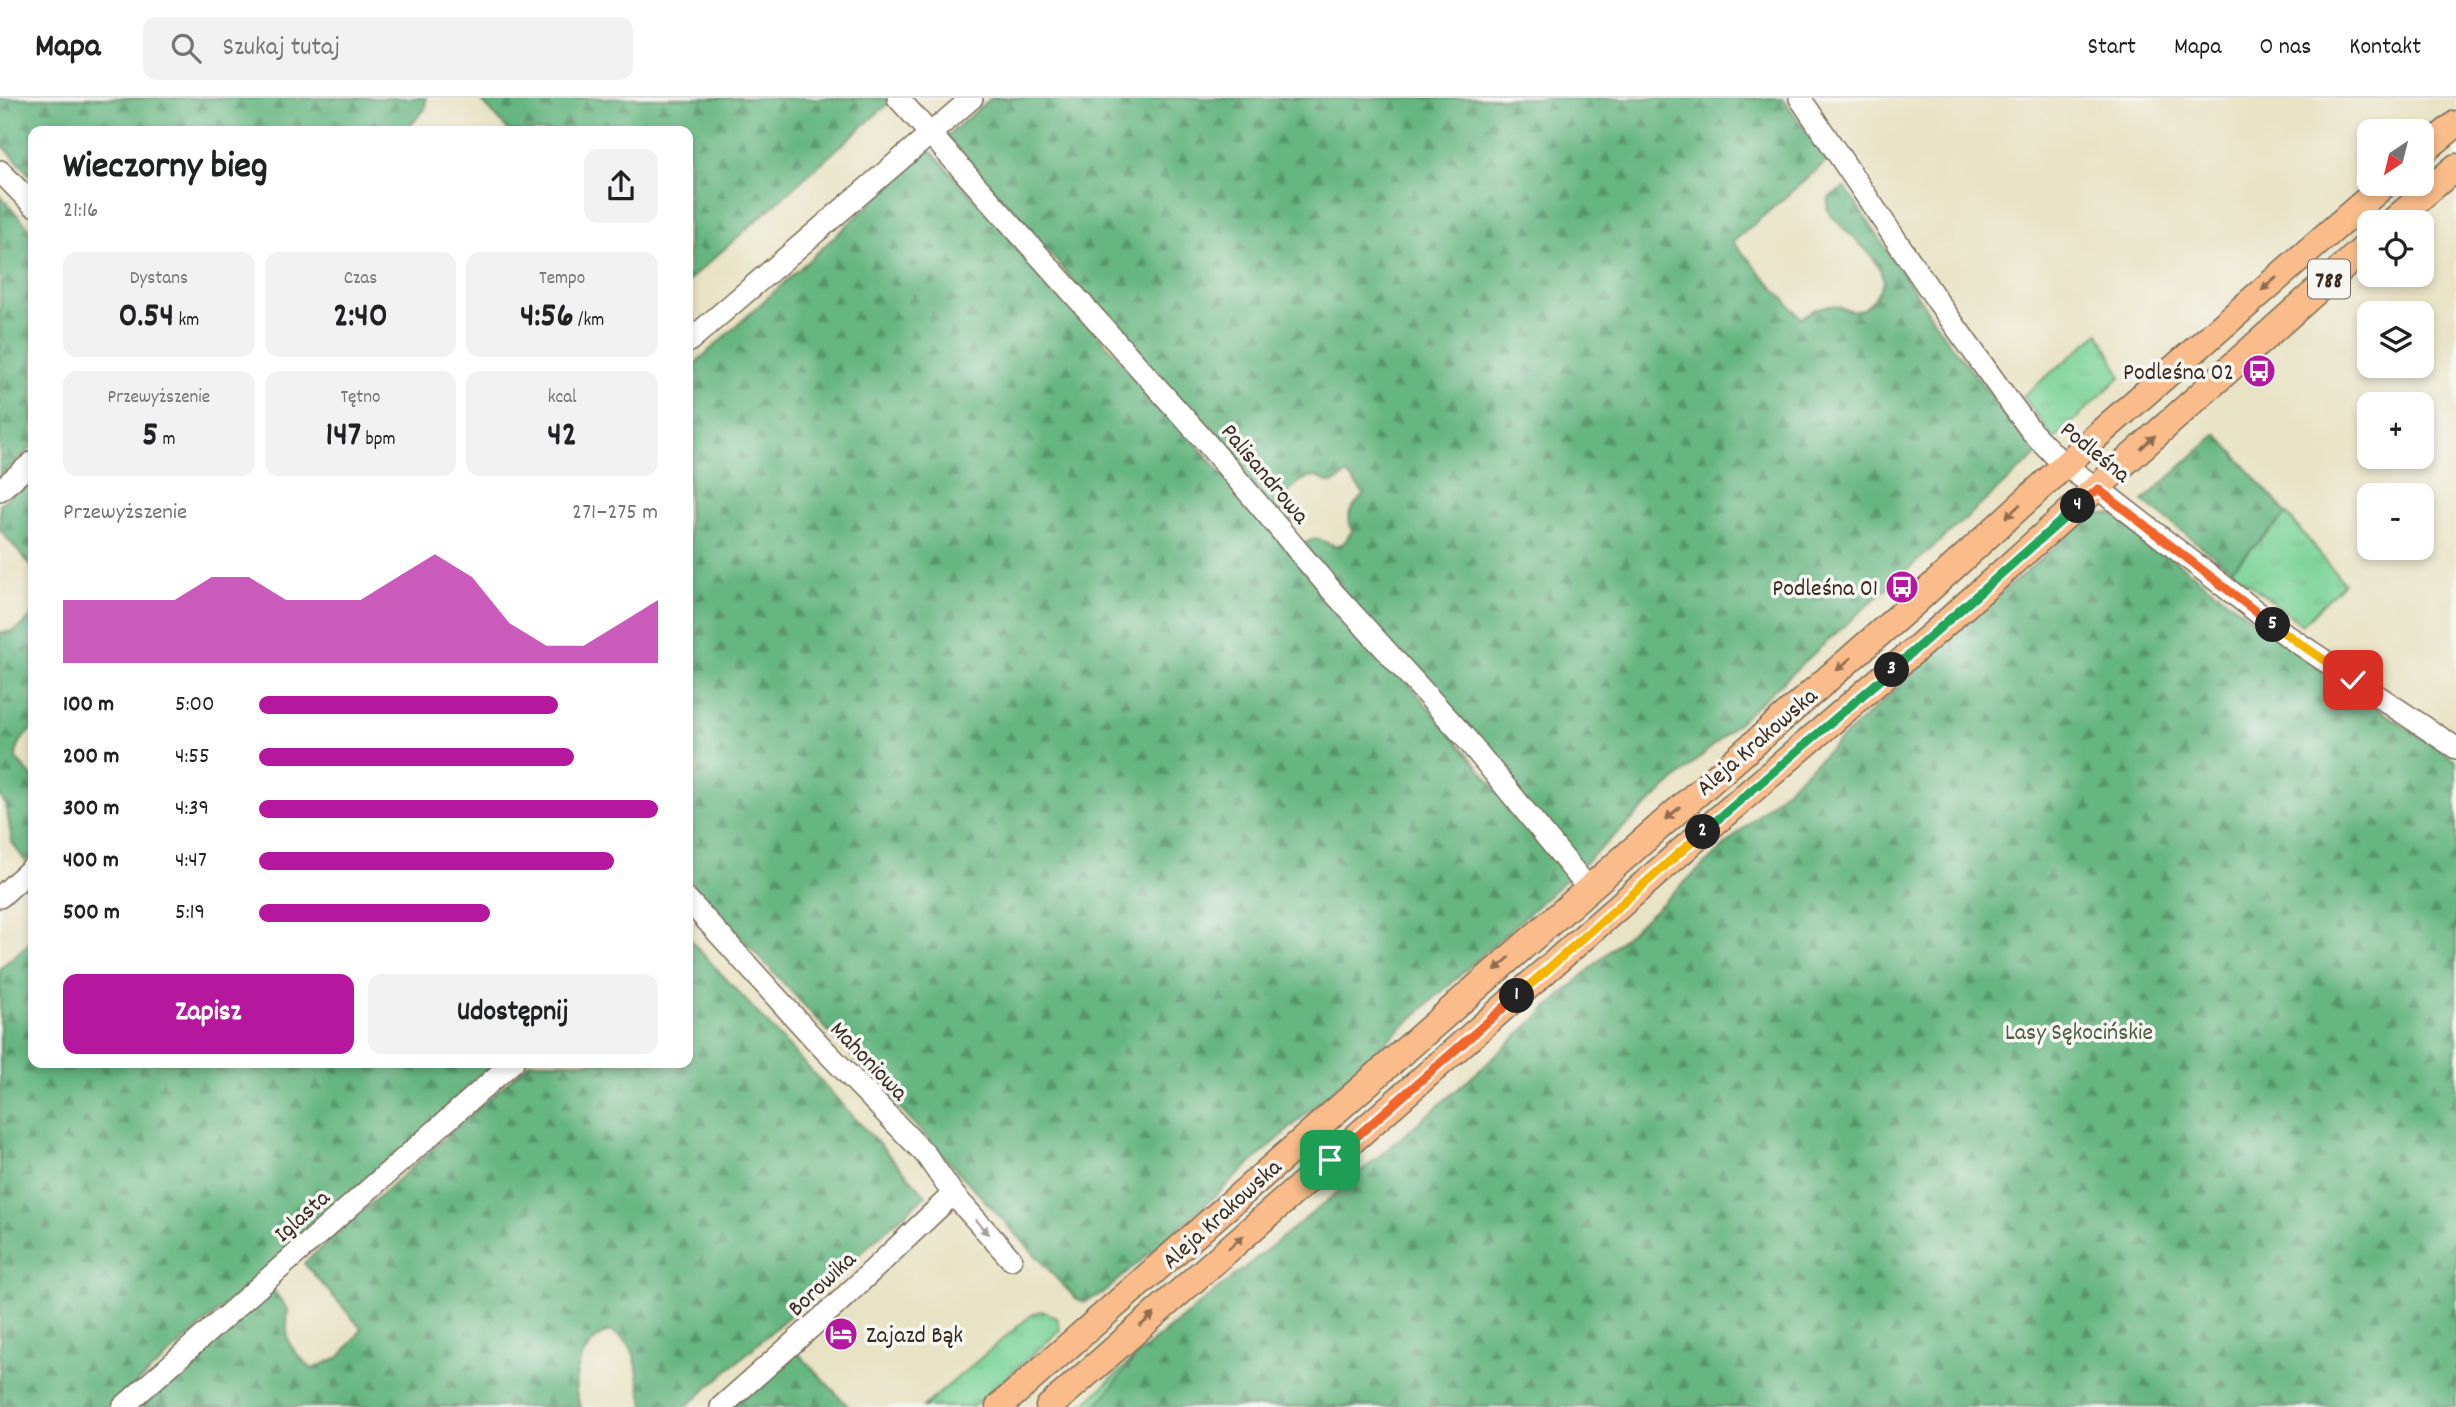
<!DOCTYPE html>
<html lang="pl">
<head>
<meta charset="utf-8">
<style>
  :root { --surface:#fff; --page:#f2f2f2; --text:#202124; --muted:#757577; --line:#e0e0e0; --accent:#b5179e }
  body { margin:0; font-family:Dekko,sans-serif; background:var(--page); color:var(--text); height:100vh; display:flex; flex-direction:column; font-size:26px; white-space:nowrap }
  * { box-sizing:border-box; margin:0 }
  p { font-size:23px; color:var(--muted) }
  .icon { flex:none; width:38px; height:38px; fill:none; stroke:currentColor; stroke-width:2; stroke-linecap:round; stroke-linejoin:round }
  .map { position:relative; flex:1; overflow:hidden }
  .drawer { position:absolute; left:28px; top:28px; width:665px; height:942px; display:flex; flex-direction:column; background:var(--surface); border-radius:14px; box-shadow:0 4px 10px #0003 }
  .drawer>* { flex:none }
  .needle { width:46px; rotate:215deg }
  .buttons { position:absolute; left:2357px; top:21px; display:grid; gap:14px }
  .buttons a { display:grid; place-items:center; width:77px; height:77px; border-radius:14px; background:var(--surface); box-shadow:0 4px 10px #0003; font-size:35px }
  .pin { position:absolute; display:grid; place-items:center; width:60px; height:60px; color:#fff; margin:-30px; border-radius:14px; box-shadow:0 4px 10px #0006 }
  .km { position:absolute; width:35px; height:35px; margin:-18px; border-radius:50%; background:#222; color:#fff; font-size:19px; line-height:35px; text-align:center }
  .round { display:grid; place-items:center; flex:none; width:74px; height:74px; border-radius:14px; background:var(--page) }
  .headline { display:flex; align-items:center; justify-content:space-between; height:119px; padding:0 35px }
  h1 { font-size:38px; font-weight:700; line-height:52px }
  .figures { display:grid; grid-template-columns:repeat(3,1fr); gap:10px; height:119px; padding:7px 35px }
  .figures div { display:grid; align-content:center; border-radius:14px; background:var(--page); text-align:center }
  .figures b { font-size:35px; font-weight:700 }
  .figures small { font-size:19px; font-weight:400 }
  .figures p { font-size:19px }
  .chart { height:196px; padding:14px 35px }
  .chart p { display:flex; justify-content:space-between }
  .chart svg { width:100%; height:126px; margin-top:7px; fill:var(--accent); opacity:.7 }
  .primary-button { display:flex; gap:14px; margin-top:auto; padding:14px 35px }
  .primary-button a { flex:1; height:80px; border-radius:14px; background:var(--accent); color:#fff; font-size:28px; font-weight:700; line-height:80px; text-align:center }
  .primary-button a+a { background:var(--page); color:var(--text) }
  ul { padding:0 35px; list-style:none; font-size:23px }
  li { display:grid; grid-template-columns:112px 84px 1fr; align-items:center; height:52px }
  li i { height:18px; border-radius:9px; background:var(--accent) }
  header { display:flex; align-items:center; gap:42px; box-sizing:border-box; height:98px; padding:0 35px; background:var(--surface); border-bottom:2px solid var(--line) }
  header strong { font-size:33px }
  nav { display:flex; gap:38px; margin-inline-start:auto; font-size:24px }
  .search { width:490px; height:63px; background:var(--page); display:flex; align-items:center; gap:18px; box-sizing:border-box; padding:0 24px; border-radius:14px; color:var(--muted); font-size:26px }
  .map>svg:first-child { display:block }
  .grass { fill:url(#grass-tufts); stroke:#5c7f5c; stroke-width:2 }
  .forest { fill:url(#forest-firs); stroke:#507050; stroke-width:2 }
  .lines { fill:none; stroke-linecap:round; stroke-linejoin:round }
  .minor-casing { stroke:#786b58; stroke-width:24 }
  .major-casing { stroke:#786b58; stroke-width:29 }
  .minor { stroke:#fff; stroke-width:21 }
  .major { stroke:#f9bc8a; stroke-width:26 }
  .oneway { fill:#906c4f }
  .oneway2 { fill:#a79f9a }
  .split-1-casing { stroke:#fff; stroke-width:14 }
  .split-2-casing { stroke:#fff; stroke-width:14 }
  .split-3-casing { stroke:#fff; stroke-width:14 }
  .split-4-casing { stroke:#fff; stroke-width:14 }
  .split-5-casing { stroke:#fff; stroke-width:14 }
  .split-6-casing { stroke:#fff; stroke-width:14 }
  .split-1 { stroke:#f0652b; stroke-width:9 }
  .split-2 { stroke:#f5b400; stroke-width:9 }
  .split-3 { stroke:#22a559; stroke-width:9 }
  .split-4 { stroke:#22a559; stroke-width:9 }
  .split-5 { stroke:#f0652b; stroke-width:9 }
  .split-6 { stroke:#f5b400; stroke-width:9 }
  .labels { text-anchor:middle; stroke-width:7; stroke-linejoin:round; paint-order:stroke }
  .shield { fill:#f6f6f2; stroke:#73675e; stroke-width:2 }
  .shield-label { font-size:23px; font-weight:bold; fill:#3b2a1e }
  .poi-label { font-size:24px; fill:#3b2a1e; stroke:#f6f6f2; text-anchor:end }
  .street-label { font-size:24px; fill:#3b2a1e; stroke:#f6f6f2 }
  .park-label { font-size:24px; fill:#4f5d43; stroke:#f6f6f2 }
</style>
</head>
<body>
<header>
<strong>Mapa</strong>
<div class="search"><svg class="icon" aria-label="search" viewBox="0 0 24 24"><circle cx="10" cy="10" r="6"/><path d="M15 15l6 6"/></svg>Szukaj tutaj</div>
<nav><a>Start</a><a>Mapa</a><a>O nas</a><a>Kontakt</a></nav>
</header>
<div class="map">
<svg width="2456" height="1309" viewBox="0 0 2456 1309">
  <defs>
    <pattern id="grass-tufts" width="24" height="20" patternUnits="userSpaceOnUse" patternTransform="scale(1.75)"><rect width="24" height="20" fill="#7dd499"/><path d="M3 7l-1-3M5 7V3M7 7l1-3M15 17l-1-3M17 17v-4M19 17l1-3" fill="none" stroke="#6db683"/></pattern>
    <pattern id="forest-firs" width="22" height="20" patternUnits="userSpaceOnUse" patternTransform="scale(1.75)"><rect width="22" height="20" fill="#66b681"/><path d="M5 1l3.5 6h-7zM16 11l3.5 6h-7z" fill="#559469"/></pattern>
  </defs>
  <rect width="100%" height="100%" fill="#f6f6f2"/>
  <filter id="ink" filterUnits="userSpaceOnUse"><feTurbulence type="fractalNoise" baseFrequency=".0143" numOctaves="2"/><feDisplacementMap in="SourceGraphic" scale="14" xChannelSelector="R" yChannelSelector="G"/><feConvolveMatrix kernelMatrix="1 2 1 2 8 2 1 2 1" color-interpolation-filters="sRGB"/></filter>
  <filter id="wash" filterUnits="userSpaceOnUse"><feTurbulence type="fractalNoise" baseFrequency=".00686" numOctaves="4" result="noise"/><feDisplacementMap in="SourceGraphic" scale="28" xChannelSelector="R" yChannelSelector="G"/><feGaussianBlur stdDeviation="1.57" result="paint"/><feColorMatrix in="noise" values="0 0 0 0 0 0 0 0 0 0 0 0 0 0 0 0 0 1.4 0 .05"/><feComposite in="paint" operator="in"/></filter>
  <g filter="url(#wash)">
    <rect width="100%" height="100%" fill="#e9e3c5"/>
    <!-- grass -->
    <path class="grass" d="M 2099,235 L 2121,278 L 2054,342 L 2023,298 Z
      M 2287,416 L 2344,485 L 2302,527 L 2231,471 Z
      M 1042,1213 L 1057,1220 L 1060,1231 L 1056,1236 L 973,1309 L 923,1309 L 1029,1219 L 1035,1215 Z
      M 1138,1256 L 1096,1309 L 1081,1309 Z"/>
    <!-- forest -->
    <path class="forest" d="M 0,0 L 426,0 L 425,11 L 409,29 L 411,33 L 33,33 L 33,80 L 0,44 Z
      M 479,0 L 885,0 L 889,5 L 688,183 L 688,33 L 509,33 Z
      M 991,0 L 1783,0 L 1827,63 L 1733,144 L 1801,220 C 1810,214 1820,207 1832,208 C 1843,209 1853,216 1864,210 C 1874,204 1879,192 1884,183 C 1878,153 1844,136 1827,112 L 1829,99 L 1845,89 L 1947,242 L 2038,356 L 1834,537 L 1579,770 L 1303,446 L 1315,440 L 1336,448 L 1344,445 L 1352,433 C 1345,412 1352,411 1364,396 L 1347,376 C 1343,379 1337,384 1332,385 C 1326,385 1322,380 1316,379 C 1303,378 1290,390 1285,401 L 1296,417 L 1289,430 L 947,38 Z
      M 930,52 L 1058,192 L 1391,564 L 1569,779 L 1197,1114 L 1102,1196 L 1084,1204 L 1077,1202 L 688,782 L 688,272 Z
      M 0,98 L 33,134 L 33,348 L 0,377 Z
      M 2217,336 L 2287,416 L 2231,471 L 2143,403 Z
      M 33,377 L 33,470 L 0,432 L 0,406 Z
      M 2095,415 L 2117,417 C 2227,504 2338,587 2456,662 L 2456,1309 L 1096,1309 L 1138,1256 L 1327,1103 L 1481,971 L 1994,501 Z
      M 33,514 L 33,630 C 23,639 16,647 16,661 L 33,679 L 33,756 L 25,763 L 12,744 L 6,707 L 0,698 L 0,534 C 15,535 27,528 33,514 Z
      M 688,840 L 926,1097 L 686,1309 L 646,1309 C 632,1279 646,1246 609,1233 C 582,1245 567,1282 581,1309 L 140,1309 L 273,1192 L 288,1212 C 284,1245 289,1249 312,1271 L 340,1259 L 362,1231 L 304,1165 L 530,964 L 688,964 Z
      M 33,842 L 33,964 L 501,964 L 110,1309 L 0,1309 L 0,870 Z
      M 795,1252 L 849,1309 L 731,1309 Z"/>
  </g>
  <g filter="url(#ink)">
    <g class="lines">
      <defs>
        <path id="minor" d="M 898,0 L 1204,342 L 1333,494 L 1464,638 L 1588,790
          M 1800,0 L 1938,204 L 2003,295 L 2032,334 L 2064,367 L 2108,398 L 2289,539 L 2456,650
          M 0,73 L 33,107
          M 688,244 L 972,0
          M 0,392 L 33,364
          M 0,799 L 33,769
          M 688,802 L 818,945 L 926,1057 L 953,1096 L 1011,1161
          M 123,1309 L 513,964
          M 721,1309 L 836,1207 L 953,1096"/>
        <path id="major" d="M 2422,54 L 2456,26
          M 2392,124 L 2456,69
          M 999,1309 L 1914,505 L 2101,334 L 2385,86
          M 1049,1309 L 1692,744 L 1939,531 L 2370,145"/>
      </defs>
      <!-- minor casing -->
      <use href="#minor" class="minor-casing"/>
      <!-- major casing -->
      <use href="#major" class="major-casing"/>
      <!-- minor -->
      <use href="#minor" class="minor"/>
      <!-- major -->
      <use href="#major" class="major"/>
    </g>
    <!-- one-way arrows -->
    <defs><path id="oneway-solid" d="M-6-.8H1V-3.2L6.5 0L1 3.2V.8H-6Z" transform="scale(1.75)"/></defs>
    <g class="oneway">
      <use href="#oneway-solid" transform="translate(2269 186) rotate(139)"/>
      <use href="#oneway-solid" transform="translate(2148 344) rotate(-43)"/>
      <use href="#oneway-solid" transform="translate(2013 413) rotate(137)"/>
      <use href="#oneway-solid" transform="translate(1844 566) rotate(139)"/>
      <use href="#oneway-solid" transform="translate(1673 715) rotate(139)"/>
      <use href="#oneway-solid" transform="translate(1502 866) rotate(138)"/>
      <use href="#oneway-solid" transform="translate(1236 1144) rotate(-41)"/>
      <use href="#oneway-solid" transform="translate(1147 1222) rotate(-41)"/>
    </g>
    <use class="oneway2" href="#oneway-solid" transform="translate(982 1129) rotate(48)"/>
  </g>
  <g class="lines" filter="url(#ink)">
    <defs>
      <path id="split-1" d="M 1330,1062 L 1517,898"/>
      <path id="split-2" d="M 1517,898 L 1703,734"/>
      <path id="split-3" d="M 1703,734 L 1892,572"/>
      <path id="split-4" d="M 1892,572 L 2078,408"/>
      <path id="split-5" d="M 2078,408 L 2098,391 L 2273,527"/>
      <path id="split-6" d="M 2273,527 L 2353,582"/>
    </defs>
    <!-- split-1 casing -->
    <use href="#split-1" class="split-1-casing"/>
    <!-- split-2 casing -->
    <use href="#split-2" class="split-2-casing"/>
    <!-- split-3 casing -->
    <use href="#split-3" class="split-3-casing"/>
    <!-- split-4 casing -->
    <use href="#split-4" class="split-4-casing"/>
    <!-- split-5 casing -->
    <use href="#split-5" class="split-5-casing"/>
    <!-- split-6 casing -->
    <use href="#split-6" class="split-6-casing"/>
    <!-- split-1 -->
    <use href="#split-1" class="split-1"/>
    <!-- split-2 -->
    <use href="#split-2" class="split-2"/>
    <!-- split-3 -->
    <use href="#split-3" class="split-3"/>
    <!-- split-4 -->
    <use href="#split-4" class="split-4"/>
    <!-- split-5 -->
    <use href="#split-5" class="split-5"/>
    <!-- split-6 -->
    <use href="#split-6" class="split-6"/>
  </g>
  <!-- icons -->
  <defs>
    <symbol id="bus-disc" viewBox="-11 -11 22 22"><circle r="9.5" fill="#b5179e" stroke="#f6f6f2"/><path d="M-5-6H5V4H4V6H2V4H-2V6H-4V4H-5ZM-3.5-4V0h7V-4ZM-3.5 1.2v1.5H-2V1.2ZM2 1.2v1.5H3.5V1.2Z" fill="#fff"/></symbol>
    <symbol id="hotel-disc" viewBox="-11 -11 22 22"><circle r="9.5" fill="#b5179e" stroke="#f6f6f2"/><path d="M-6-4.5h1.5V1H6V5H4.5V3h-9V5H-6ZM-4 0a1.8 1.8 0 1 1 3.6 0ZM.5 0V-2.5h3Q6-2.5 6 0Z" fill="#fff"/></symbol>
  </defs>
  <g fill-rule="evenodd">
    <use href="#bus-disc" x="2240" y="254" width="38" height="38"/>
    <use href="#bus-disc" x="1883" y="470" width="38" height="38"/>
    <use href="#hotel-disc" x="822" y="1217" width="38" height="38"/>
  </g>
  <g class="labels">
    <!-- shield labels -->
    <rect class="shield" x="2308" y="161.5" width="42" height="39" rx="5"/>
    <g class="shield-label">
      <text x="2329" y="189">788</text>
    </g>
    <!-- poi labels -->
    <g class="poi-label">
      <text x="2234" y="281">Podleśna 02</text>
      <text x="1878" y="497">Podleśna 01</text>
      <text x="866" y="1244" text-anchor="start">Zajazd Bąk</text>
    </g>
    <!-- street labels -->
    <g class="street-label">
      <text transform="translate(2096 353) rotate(39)" y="8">Podleśna</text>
      <text transform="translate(1266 375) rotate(50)" y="8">Palisandrowa</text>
      <text transform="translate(1756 643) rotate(-41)" y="8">Aleja Krakowska</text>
      <text transform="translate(870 962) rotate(46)" y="8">Mahoniowa</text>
      <text transform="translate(1221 1115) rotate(-42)" y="8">Aleja Krakowska</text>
      <text transform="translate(301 1117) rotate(-42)" y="8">Iglasta</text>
      <text transform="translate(821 1185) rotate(-43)" y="8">Borowika</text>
    </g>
    <!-- park labels -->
    <g class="park-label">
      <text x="2079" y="941">Lasy Sękocińskie</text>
    </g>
  </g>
</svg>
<div class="buttons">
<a><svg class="needle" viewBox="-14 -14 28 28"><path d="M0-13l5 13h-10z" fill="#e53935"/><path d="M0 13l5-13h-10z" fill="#757577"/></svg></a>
<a><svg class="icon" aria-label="locate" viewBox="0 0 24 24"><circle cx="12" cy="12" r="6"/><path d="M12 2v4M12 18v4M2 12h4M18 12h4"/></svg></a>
<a><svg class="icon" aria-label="layers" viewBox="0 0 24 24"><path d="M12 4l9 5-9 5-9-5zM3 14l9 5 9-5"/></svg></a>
<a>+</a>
<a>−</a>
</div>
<div class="pin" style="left:1330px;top:1062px;background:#1e9e55"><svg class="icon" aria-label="arrive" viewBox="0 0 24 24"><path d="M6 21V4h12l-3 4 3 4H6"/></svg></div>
<div class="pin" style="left:2353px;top:582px;background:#d93025"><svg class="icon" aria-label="check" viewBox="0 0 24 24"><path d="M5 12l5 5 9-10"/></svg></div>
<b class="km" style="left:1517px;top:898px">1</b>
<b class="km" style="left:1703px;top:734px">2</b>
<b class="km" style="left:1892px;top:572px">3</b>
<b class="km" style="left:2078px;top:408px">4</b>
<b class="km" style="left:2273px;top:527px">5</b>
<section class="drawer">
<div class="headline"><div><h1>Wieczorny bieg</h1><p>21:16</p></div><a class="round"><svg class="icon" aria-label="share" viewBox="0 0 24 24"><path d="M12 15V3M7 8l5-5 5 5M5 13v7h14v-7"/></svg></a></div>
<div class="figures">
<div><p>Dystans</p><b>0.54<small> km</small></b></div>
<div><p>Czas</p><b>2:40</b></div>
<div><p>Tempo</p><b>4:56<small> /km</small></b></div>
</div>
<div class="figures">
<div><p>Przewyższenie</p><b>5<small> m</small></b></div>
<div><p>Tętno</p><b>147<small> bpm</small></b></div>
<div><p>kcal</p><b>42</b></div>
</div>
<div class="chart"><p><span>Przewyższenie</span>271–275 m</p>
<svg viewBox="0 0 160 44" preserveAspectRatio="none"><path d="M0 44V22L10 22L20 22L30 22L40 14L50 14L60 22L70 22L80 22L90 14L100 6L110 14L120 30L130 38L140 38L150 30L160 22V44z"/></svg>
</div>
<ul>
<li><b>100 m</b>5:00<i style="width:75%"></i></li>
<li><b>200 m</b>4:55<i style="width:79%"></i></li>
<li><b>300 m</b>4:39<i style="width:100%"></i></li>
<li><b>400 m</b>4:47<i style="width:89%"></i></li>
<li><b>500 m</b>5:19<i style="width:58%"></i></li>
</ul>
<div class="primary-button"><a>Zapisz</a><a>Udostępnij</a></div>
</section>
</div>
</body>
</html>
